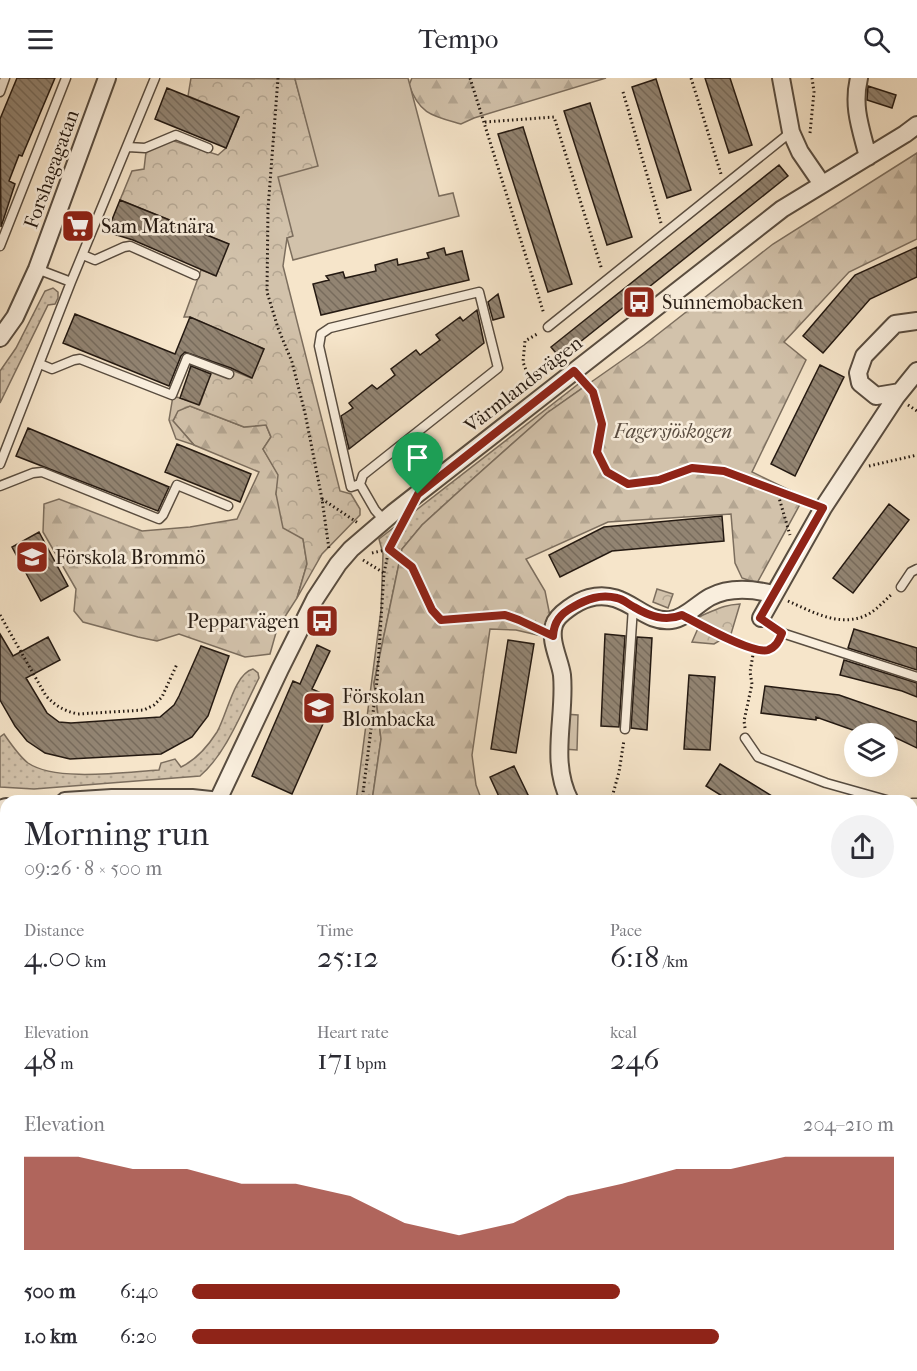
<!DOCTYPE html>
<html lang="en">
<head>
<meta charset="utf-8">
<style>
  :root { --surface:#fff; --page:#f2f2f3; --text:#2b2b33; --muted:#7c7c81; --accent:#8f2418 }
  body { margin:0; font-family:"IM FELL French Canon",serif; background:var(--page); color:var(--text); height:100vh; display:flex; flex-direction:column; font-size:22px; white-space:nowrap }
  * { box-sizing:border-box; margin:0 }
  p { font-size:20px; color:var(--muted) }
  .icon { flex:none; width:33px; height:33px; fill:none; stroke:currentColor; stroke-width:2; stroke-linecap:round; stroke-linejoin:round }
  .map { position:relative; flex:1; overflow:hidden }
  .sheet { position:absolute; left:0px; top:717px; width:918px; height:576px; display:flex; flex-direction:column; background:var(--surface); border-radius:18px 18px 0 0; box-shadow:0 6px 24px #0002 }
  .sheet>* { flex:none }
  .fabs { position:absolute; left:844px; top:645px; display:grid; gap:12px }
  .fabs a { display:grid; place-items:center; width:54px; height:54px; border-radius:50%; background:var(--surface); box-shadow:0 6px 24px #0002; font-size:30px }
  .pin { position:absolute; display:grid; place-items:center; width:51px; height:51px; color:#fff; margin:-62px -26px; border-radius:50% 50% 50% 0; rotate:-45deg; box-shadow:0 0 6px #0007 }
  .pin .icon { rotate:45deg }
  .round { display:grid; place-items:center; flex:none; width:63px; height:63px; border-radius:32px; background:var(--page) }
  .head { display:flex; align-items:center; justify-content:space-between; height:102px; padding:0 24px }
  h1 { font-size:33px; font-weight:600; line-height:45px }
  .figures { display:grid; grid-template-columns:repeat(3,1fr); gap:9px; height:102px; padding:6px 24px }
  .figures div { display:grid; align-content:center }
  .figures b { font-size:30px; font-weight:600 }
  .figures small { font-size:16px; font-weight:400 }
  .figures p { font-size:16px }
  .chart { height:168px; padding:12px 24px }
  .chart p { display:flex; justify-content:space-between }
  .chart svg { width:100%; height:108px; margin-top:6px; fill:var(--accent); opacity:.7 }
  ul { padding:0 24px; list-style:none; font-size:20px }
  li { display:grid; grid-template-columns:96px 72px 1fr; align-items:center; height:45px }
  li i { height:15px; border-radius:8px; background:var(--accent) }
  header { display:flex; justify-content:space-between; align-items:center; height:78px; padding:0 24px; background:var(--surface); font-size:27px; font-weight:600 }
  .map>svg:first-child { display:block }
  .grass { fill:url(#grass-dots); stroke:#7c6e5e; stroke-width:1.5 }
  .forest { fill:url(#forest-firs); stroke:#7c6e5e; stroke-width:1.5 }
  .park { fill:url(#park-crowns); stroke:#7c6e5e; stroke-width:1.5 }
  .pitch { fill:#d2c2ab; stroke:#7c6e5e; stroke-width:1.5 }
  .building { fill:url(#building-back-hatch); stroke:#251a12; stroke-width:1.5 }
  .lines { fill:none; stroke-linecap:round; stroke-linejoin:round }
  .lane-casing { stroke:#594d40; stroke-width:11 }
  .street-casing { stroke:#594d40; stroke-width:20 }
  .secondary-casing { stroke:#251a12; stroke-width:26 }
  .path { stroke:#251a12; stroke-width:3; stroke-dasharray:1.5 3; stroke-linecap:butt }
  .lane { stroke:#f9eedd; stroke-width:8 }
  .street { stroke:#f9eedd; stroke-width:16 }
  .secondary { stroke:#f9eedd; stroke-width:22 }
  .rail { stroke:#251a12; stroke-width:4.5; stroke-dasharray:10 10; stroke-linecap:butt }
  .route-casing { stroke:#fff; stroke-width:12 }
  .route { stroke:#8f2418; stroke-width:8 }
  .labels { text-anchor:middle; stroke-width:5; stroke-linejoin:round; paint-order:stroke }
  .street-label { font-size:20px; fill:#251a12; stroke:#f9eedd }
  .poi-label { font-size:20px; fill:#251a12; stroke:#f9eedd; text-anchor:start }
  .park-label { font-size:20px; font-style:italic; fill:#594c40; stroke:#f9eedd }
</style>
</head>
<body>
<header><svg class="icon" aria-label="menu" viewBox="0 0 24 24"><path d="M4 6h16M4 12h16M4 18h16"/></svg>Tempo<svg class="icon" aria-label="search" viewBox="0 0 24 24"><circle cx="10" cy="10" r="6"/><path d="M15 15l6 6"/></svg></header>
<div class="map">
<svg width="917" height="1293" viewBox="0 0 917 1293">
  <defs>
    <pattern id="grass-dots" width="8" height="8" patternUnits="userSpaceOnUse" patternTransform="scale(1.5)"><rect width="8" height="8" fill="#d2c2ab"/><path d="M2 2h.1M6 6h.1" fill="none" stroke="#b4a692" stroke-width="1.8" stroke-linecap="round"/></pattern>
    <pattern id="forest-firs" width="22" height="20" patternUnits="userSpaceOnUse" patternTransform="scale(1.5)"><rect width="22" height="20" fill="#d2c2ab"/><path d="M5 1l3.5 6h-7zM16 11l3.5 6h-7z" fill="#b4a692"/></pattern>
    <pattern id="park-crowns" width="20" height="18" patternUnits="userSpaceOnUse" patternTransform="scale(1.5)"><rect width="20" height="18" fill="#d2c2ab"/><path d="M2 6a3 3 0 1 1 6 0M12 15a3 3 0 1 1 6 0" fill="none" stroke="#b4a692"/></pattern>
    <pattern id="building-back-hatch" width="6" height="6" patternUnits="userSpaceOnUse" patternTransform="scale(1.5)"><rect width="6" height="6" fill="#928472"/><path d="M-1 5l2 2M0 0l6 6M5-1l2 2" fill="none" stroke="#776b5c"/></pattern>
  </defs>
  <rect width="100%" height="100%" fill="#f6e5ca"/>
  <filter id="stains"><feTurbulence type="fractalNoise" baseFrequency=".00333" numOctaves="4"/><feColorMatrix values="0 0 0 0 .2 0 0 0 0 .09 0 0 0 0 .02 0 0 0 .5 -.17"/></filter>
  <radialGradient id="worn" r=".72"><stop offset=".6" stop-color="#630" stop-opacity="0"/><stop offset="1" stop-color="#630" stop-opacity=".3"/></radialGradient>
  <!-- grass -->
  <path class="grass" d="M 53,210 L 58,214 L 58,220 L 55,226 L 48,227 L 0,325 L 0,293 L 16,270 L 45,213 Z
    M 581,304 L 585,308 L 547,335 L 467,406 L 422,447 L 402,471 L 374,605 L 381,661 L 372,723 L 356,723 L 381,532 L 383,476 L 379,461 Z
    M 253,591 L 258,595 L 259,600 C 243,631 226,676 200,698 L 34,711 L 0,709 L 0,659 L 4,656 C 11,666 19,678 28,685 C 56,704 125,694 159,692 L 161,685 L 175,681 L 181,689 C 196,682 208,668 217,654 C 227,637 234,596 253,591 Z"/>
  <!-- forest -->
  <path class="forest" d="M 412,0 L 606,0 L 474,40 L 461,46 C 433,38 420,37 409,7 Z
    M 917,75 L 917,161 L 849,194 L 784,264 L 806,282 L 752,394 L 804,419 L 757,505 L 742,500 L 735,485 L 731,436 L 608,444 L 526,481 L 545,513 L 550,538 L 542,558 L 516,552 L 490,551 L 472,677 L 476,707 L 482,723 L 372,723 L 381,661 L 374,605 L 402,471 L 422,447 L 467,406 L 547,335 L 644,267 L 773,166 Z
    M 190,328 L 244,349 L 266,347 L 271,359 L 263,371 L 279,397 L 276,416 L 303,461 L 307,486 L 297,520 L 277,551 L 270,576 L 245,579 L 179,556 L 157,563 L 138,559 L 83,544 L 74,533 L 76,511 L 43,454 L 44,426 L 59,421 L 142,453 L 190,449 L 237,441 L 259,394 L 194,367 L 173,343 L 178,332 Z
    M 917,812 L 917,1008 L 912,1011 L 912,813 Z
    M 917,1049 L 917,1118 L 912,1111 L 912,1052 Z
    M 159,1287 L 312,1287 L 308,1293 L 154,1293 Z
    M 360,1287 L 511,1287 L 518,1293 L 350,1293 Z
    M 571,1287 L 825,1287 L 830,1293 L 579,1293 Z"/>
  <!-- park -->
  <path class="park" d="M 191,0 L 295,1 L 319,88 L 294,158 L 287,160 L 283,188 L 340,413 L 351,416 L 360,431 L 360,437 L 322,476 L 297,520 L 307,486 L 303,461 L 283,450 L 276,416 L 278,397 L 263,371 L 271,359 L 266,347 L 244,349 L 190,328 L 178,333 L 173,343 L 194,367 L 176,361 L 169,342 L 173,318 L 200,326 L 208,303 L 189,295 L 193,276 L 251,300 L 264,271 L 190,239 L 184,239 L 201,192 L 216,197 L 228,166 L 120,122 L 132,93 L 144,91 L 146,74 L 171,62 L 218,77 L 226,70 L 239,39 L 188,18 Z
    M 657,511 L 673,516 L 668,530 L 653,524 Z
    M 740,526 L 731,556 L 714,566 L 692,564 L 699,548 L 690,543 C 694,540 698,540 703,537 C 718,531 723,527 740,526 Z"/>
  <!-- pitch -->
  <path class="pitch" d="M 408,0 L 439,118 L 453,115 L 459,138 L 293,182 L 287,160 L 293,158 L 278,99 L 318,88 L 295,1 Z
    M 564,636 L 578,637 L 577,672 L 563,671 Z"/>
  <!-- building -->
  <path class="building" d="M 17,0 L 55,0 L 22,78 L 19,77 L 9,103 L 15,106 L 1,149 L 0,41 Z
    M 705,0 L 730,0 L 752,67 L 729,75 Z
    M 656,1 L 691,112 L 667,120 L 632,9 Z
    M 868,8 L 896,17 L 892,30 L 867,22 Z
    M 167,10 L 239,39 L 226,70 L 155,41 Z
    M 590,25 L 632,159 L 607,167 L 564,33 Z
    M 523,49 L 572,206 L 548,214 L 498,56 Z
    M 779,87 L 788,98 L 560,280 L 551,269 Z
    M 120,122 L 229,166 L 216,198 L 133,162 L 107,154 Z
    M 917,169 L 917,199 L 870,221 L 823,275 L 803,258 L 855,197 Z
    M 444,170 L 446,177 L 462,173 L 469,202 L 321,237 L 313,206 L 329,202 L 326,198 L 343,194 L 345,200 L 376,193 L 375,187 L 397,181 L 398,187 L 429,180 L 427,175 Z
    M 498,216 L 504,239 L 493,242 L 488,224 Z
    M 477,232 L 484,265 L 349,371 L 341,338 L 353,330 L 349,325 L 372,307 L 377,311 L 395,297 L 391,291 L 416,272 L 420,277 L 440,262 L 436,257 L 460,239 L 463,243 Z
    M 75,236 L 175,276 L 190,239 L 264,271 L 252,300 L 231,290 L 185,274 L 181,278 L 169,308 L 63,265 Z
    M 820,287 L 844,299 L 795,398 L 771,386 Z
    M 191,288 L 211,296 L 199,327 L 180,320 Z
    M 28,350 L 169,409 L 158,433 L 16,378 Z
    M 177,366 L 251,396 L 240,424 L 165,394 Z
    M 889,426 L 909,442 L 853,515 L 833,500 Z
    M 722,438 L 724,463 L 612,473 L 560,499 L 549,477 L 604,449 Z
    M 39,454 L 68,508 L 41,523 L 12,469 Z
    M 854,551 L 917,570 L 917,592 L 848,570 Z
    M 0,556 L 13,578 L 48,559 L 60,582 L 26,600 L 47,635 L 59,644 L 71,645 L 160,639 L 174,627 L 179,618 L 201,568 L 229,578 L 208,638 L 192,659 L 161,676 L 70,681 L 45,675 L 27,663 L 15,648 L 0,622 Z
    M 605,556 L 625,558 L 619,649 L 601,648 Z
    M 637,559 L 652,560 L 647,652 L 631,650 Z
    M 508,562 L 534,566 L 516,675 L 491,671 Z
    M 317,567 L 330,573 L 312,611 L 334,621 L 292,716 L 252,698 L 293,603 L 300,606 Z
    M 844,582 L 917,605 L 917,619 L 902,613 L 840,597 Z
    M 689,597 L 715,599 L 710,672 L 684,671 Z
    M 765,608 L 839,617 L 917,644 L 917,670 L 888,656 L 864,656 L 816,639 L 816,642 L 761,635 Z
    M 720,686 L 780,723 L 730,723 L 706,708 Z
    M 514,688 L 531,723 L 501,723 L 490,699 Z"/>
  <g class="lines">
    <defs>
      <path id="lane" d="M 0,14 L 5,0
        M 128,69 L 145,70 L 176,57 L 208,70
        M 0,168 L 66,0
        M 83,177 L 95,182 L 124,169 L 130,168 L 195,197
        M 37,191 L 71,204
        M 548,249 L 791,54
        M 40,286 L 52,291 L 74,282 L 80,281 L 172,317 L 187,280 L 229,296
        M 0,386 L 71,204 L 155,0
        M 360,406 L 351,409 L 319,268 L 321,256 L 330,250 L 479,214 L 498,290 L 363,397 L 360,406 L 375,432 L 384,442
        M 0,408 L 33,395 L 42,394 L 159,441 L 163,437 L 177,407 L 228,428
        M 901,509 L 911,494 L 917,491
        M 761,540 L 782,555 L 917,599
        M 625,651 L 633,529
        M 745,660 L 758,679 L 826,705 L 890,723
        M 912,725 L 917,725"/>
      <path id="street" d="M 781,0 L 791,54 L 800,74 L 822,106
        M 859,0 C 852,29 861,51 868,79
        M 0,260 L 15,239 L 37,191 L 107,0
        M 900,314 L 876,318 L 860,305 L 858,295 L 864,278 L 895,246 L 917,243
        M 761,540 L 823,430 L 896,319 L 917,293
        M 218,722 L 280,591 L 315,521 L 338,486 L 351,471 L 393,435 L 782,131 L 905,56 L 917,47
        M 65,723 L 112,720 L 192,720 L 220,723
        M 570,723 C 549,683 566,639 562,597 C 560,582 549,563 554,547 C 557,536 578,523 589,520 C 626,510 642,546 671,542 C 686,540 697,526 710,519 C 729,509 753,511 773,516
        M 0,731 L 6,729
        M 912,1033 L 917,1031
        M 860,1287 L 864,1293"/>
      <path id="secondary" d="M 0,800 L 6,833
        M 0,1223 L 4,1159 L 6,1019
        M 0,1259 L 1,1293"/>
    </defs>
    <!-- lane casing -->
    <use href="#lane" class="lane-casing"/>
    <!-- street casing -->
    <use href="#street" class="street-casing"/>
    <!-- secondary casing -->
    <use href="#secondary" class="secondary-casing"/>
    <!-- path -->
    <path class="path" d="M 278,0 L 268,131 L 267,214 L 278,250 L 292,284 L 305,335 L 322,421 L 329,471
      M 470,0 L 544,236
      M 691,0 L 721,96
      M 623,14 L 661,145
      M 485,44 L 554,39 L 602,192
      M 810,55 L 814,14 L 812,0
      M 585,305 L 593,314 L 602,346 L 597,374 L 607,394 L 628,406 L 659,402 L 692,390 L 724,393 L 808,425
      M 532,308 L 523,284 L 525,263 L 539,255
      M 908,327 L 917,333
      M 869,388 L 917,377
      M 777,413 L 790,457
      M 322,421 L 358,445
      M 372,475 L 389,471 L 412,489 L 432,532 L 441,542 L 505,537 L 537,550
      M 363,482 L 384,495
      M 788,523 C 811,533 836,548 862,539 C 874,535 883,524 892,516
      M 0,537 L 46,618 C 56,628 64,633 78,636 L 144,632 L 154,627 L 162,619 L 177,586
      M 698,546 L 754,571
      M 745,650 L 744,643 L 752,606 L 750,594 L 754,571 L 766,573 L 778,565
      M 362,723 L 377,603 L 384,495 L 389,471 L 399,452
      M 611,723 L 619,694 L 624,662
      M 2,748 L 4,754 L 2,767 L 6,782
      M 912,1119 L 917,1126
      M 441,1287 L 448,1293
      M 19,1290 L 30,1293
      M 319,1293 L 322,1287
      M 339,1293 L 339,1287"/>
    <!-- lane -->
    <use href="#lane" class="lane"/>
    <!-- street -->
    <use href="#street" class="street"/>
    <!-- secondary -->
    <use href="#secondary" class="secondary"/>
    <!-- rail -->
    <path class="rail" d="M 0,834 L 6,839
      M 526,1287 L 533,1293
      M 539,1287 L 547,1293"/>
  </g>
  <g class="lines">
    <defs>
      <path id="route" d="M 574,293 L 593,314 L 602,346 L 597,374 L 607,394 L 628,406 L 659,402 L 692,390 L 724,393 L 823,430 L 760,540 L 782,555 C 779,563 776,569 768,572 C 753,577 697,545 682,537 C 665,544 649,538 634,529 C 628,526 623,521 617,520 C 600,516 587,521 573,529 C 560,536 554,544 553,558 L 519,542 L 505,537 L 441,542 L 432,532 L 412,489 L 389,471 L 418,416 Z"/>
    </defs>
    <!-- route casing -->
    <use href="#route" class="route-casing"/>
    <!-- route -->
    <use href="#route" class="route"/>
  </g>
  <!-- icons -->
  <defs>
    <symbol id="supermarket-square" viewBox="-11 -11 22 22"><rect x="-9" y="-9" width="18" height="18" rx="4" fill="#8f2418" stroke="#f9eedd"/><path d="M-6-5.5h2.5l.6 2H6L4.5 2H-2.5L-4.4-4H-6ZM-1.5 3.2a1.3 1.3 0 1 0 .1 0ZM3 3.2a1.3 1.3 0 1 0 .1 0Z" fill="#fff"/></symbol>
    <symbol id="bus-square" viewBox="-11 -11 22 22"><rect x="-9" y="-9" width="18" height="18" rx="4" fill="#8f2418" stroke="#f9eedd"/><path d="M-5-6H5V4H4V6H2V4H-2V6H-4V4H-5ZM-3.5-4V0h7V-4ZM-3.5 1.2v1.5H-2V1.2ZM2 1.2v1.5H3.5V1.2Z" fill="#fff"/></symbol>
    <symbol id="school-square" viewBox="-11 -11 22 22"><rect x="-9" y="-9" width="18" height="18" rx="4" fill="#8f2418" stroke="#f9eedd"/><path d="M0-5L7-2L0 1L-7-2ZM-4 1L0 2.5L4 1V4Q0 6-4 4Z" fill="#fff"/></symbol>
  </defs>
  <g fill-rule="evenodd">
    <use href="#supermarket-square" x="59" y="129" width="38" height="38"/>
    <use href="#bus-square" x="620" y="205" width="38" height="38"/>
    <use href="#school-square" x="13" y="460" width="38" height="38"/>
    <use href="#bus-square" x="303" y="524" width="38" height="38"/>
    <use href="#school-square" x="300" y="611" width="38" height="38"/>
  </g>
  <g class="labels">
    <!-- street labels -->
    <g class="street-label">
      <text transform="translate(51 91) rotate(-70)" y="7">Forshagagatan</text>
      <text transform="translate(523 306) rotate(-38)" y="7">Värmlandsvägen</text>
    </g>
    <!-- poi labels -->
    <g class="poi-label">
      <text x="101" y="155">Sam Matnära</text>
      <text x="662" y="231">Sunnemobacken</text>
      <text x="55" y="486">Förskola Brommö</text>
      <text x="299" y="550" text-anchor="end">Pepparvägen</text>
      <text x="342" y="625">Förskolan<tspan x="342" dy="23">Blombacka</tspan></text>
    </g>
    <!-- park labels -->
    <g class="park-label">
      <text x="673" y="360">Fagersjöskogen</text>
    </g>
  </g>
  <rect width="100%" height="100%" filter="url(#stains)"/>
  <rect width="100%" height="100%" fill="url(#worn)"/>
</svg>
<div class="fabs">
<a><svg class="icon" aria-label="layers" viewBox="0 0 24 24"><path d="M12 4l9 5-9 5-9-5zM3 14l9 5 9-5"/></svg></a>
</div>
<div class="pin" style="left:418px;top:416px;background:#1e9e55"><svg class="icon" aria-label="arrive" viewBox="0 0 24 24"><path d="M6 21V4h12l-3 4 3 4H6"/></svg></div>
<section class="sheet">
<div class="head"><div><h1>Morning run</h1><p>09:26 · 8 × 500 m</p></div><a class="round"><svg class="icon" aria-label="share" viewBox="0 0 24 24"><path d="M12 15V3M7 8l5-5 5 5M5 13v7h14v-7"/></svg></a></div>
<div class="figures">
<div><p>Distance</p><b>4.00<small> km</small></b></div>
<div><p>Time</p><b>25:12</b></div>
<div><p>Pace</p><b>6:18<small> /km</small></b></div>
</div>
<div class="figures">
<div><p>Elevation</p><b>48<small> m</small></b></div>
<div><p>Heart rate</p><b>171<small> bpm</small></b></div>
<div><p>kcal</p><b>246</b></div>
</div>
<div class="chart"><p><span>Elevation</span>204–210 m</p>
<svg viewBox="0 0 160 44" preserveAspectRatio="none"><path d="M0 44V6L10 6L20 11L30 11L40 17L50 17L60 22L70 33L80 38L90 33L100 22L110 17L120 11L130 11L140 6L150 6L160 6V44z"/></svg>
</div>
<ul>
<li><b>500 m</b>6:40<i style="width:61%"></i></li>
<li><b>1.0 km</b>6:20<i style="width:75%"></i></li>
</ul>
</section>
</div>
</body>
</html>
